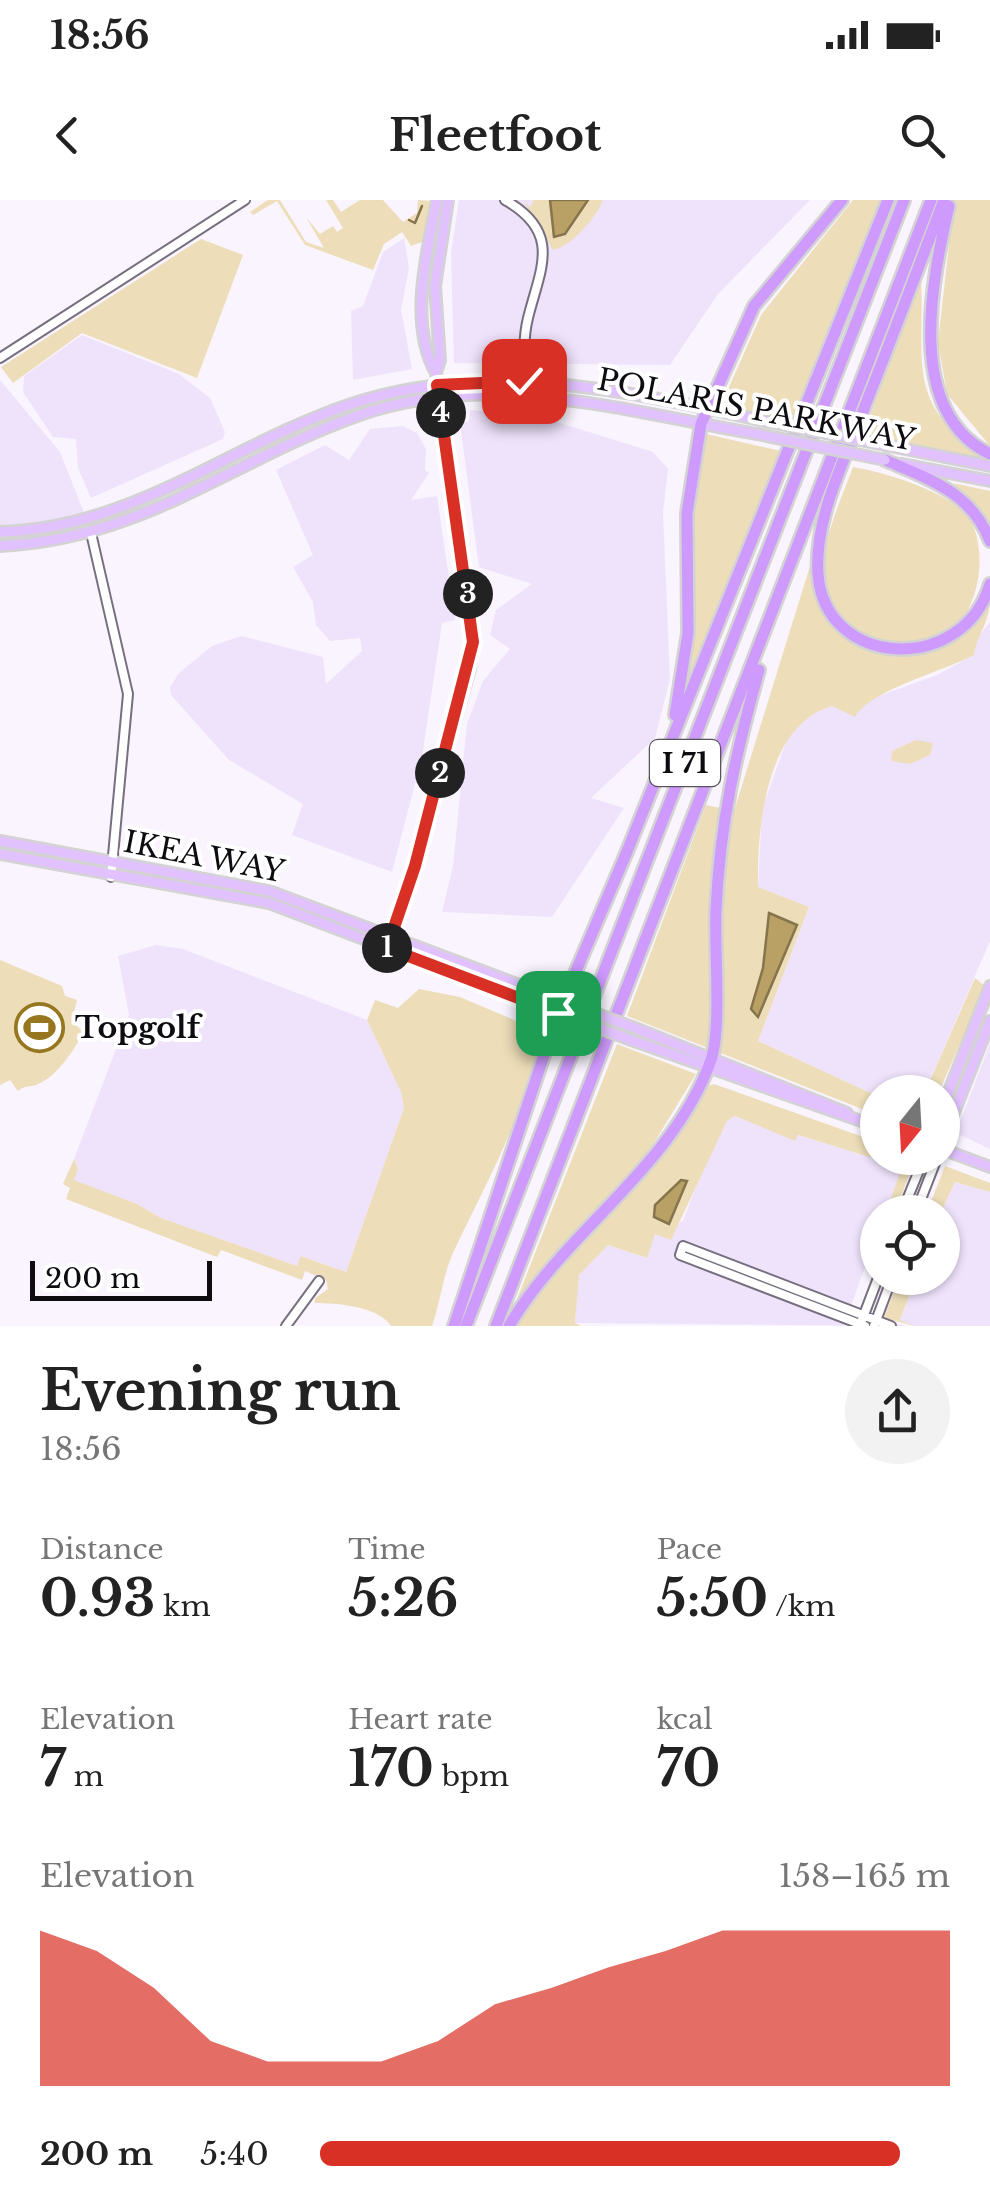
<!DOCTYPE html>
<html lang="en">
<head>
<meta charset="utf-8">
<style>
  :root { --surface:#fff; --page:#f2f2f2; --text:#222; --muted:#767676; --accent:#d93025 }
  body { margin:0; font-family:"Libre Baskerville",serif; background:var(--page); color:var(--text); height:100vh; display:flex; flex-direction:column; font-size:38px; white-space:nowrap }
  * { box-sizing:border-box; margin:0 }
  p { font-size:32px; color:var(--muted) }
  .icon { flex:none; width:55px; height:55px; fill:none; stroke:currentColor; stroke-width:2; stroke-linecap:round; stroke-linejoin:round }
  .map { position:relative; height:1126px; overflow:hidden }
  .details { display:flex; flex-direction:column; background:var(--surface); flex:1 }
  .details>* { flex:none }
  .needle { width:65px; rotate:198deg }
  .buttons { position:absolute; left:860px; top:875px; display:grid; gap:20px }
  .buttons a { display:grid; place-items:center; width:100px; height:100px; border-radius:50%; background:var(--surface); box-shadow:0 2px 8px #0004; font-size:50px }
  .scale { position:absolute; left:30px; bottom:25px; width:182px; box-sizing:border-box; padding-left:10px; border:5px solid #0e0b11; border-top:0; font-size:28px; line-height:35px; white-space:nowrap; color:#0e0b11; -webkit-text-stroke:8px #fff; paint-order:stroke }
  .pin { position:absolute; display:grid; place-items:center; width:85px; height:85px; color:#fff; margin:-42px; border-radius:20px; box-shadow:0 5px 15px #0006 }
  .km { position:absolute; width:50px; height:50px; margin:-25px; border-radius:50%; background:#222; color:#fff; font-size:28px; line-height:50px; text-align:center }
  .round { display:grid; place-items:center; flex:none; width:105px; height:105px; border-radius:52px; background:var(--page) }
  .summary { display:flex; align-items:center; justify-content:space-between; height:170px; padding:0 40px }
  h1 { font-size:55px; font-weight:700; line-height:75px }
  .metrics { display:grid; grid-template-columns:repeat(3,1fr); gap:15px; height:170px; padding:10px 40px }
  .metrics div { display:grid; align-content:center }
  .metrics b { font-size:50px; font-weight:700 }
  .metrics small { font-size:28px; font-weight:400 }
  .metrics p { font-size:28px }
  .chart { height:280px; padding:20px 40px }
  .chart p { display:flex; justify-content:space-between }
  .chart svg { width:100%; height:180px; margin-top:10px; fill:var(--accent); opacity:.7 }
  ul { padding:0 40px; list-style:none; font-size:32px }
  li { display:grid; grid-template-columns:160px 120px 1fr; align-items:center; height:75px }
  li i { height:25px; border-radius:12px; background:var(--accent) }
  .status { display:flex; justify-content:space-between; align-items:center; height:70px; padding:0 50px; background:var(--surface); direction:ltr }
  .status svg { height:28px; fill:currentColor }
  header { display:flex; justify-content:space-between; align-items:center; height:130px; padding:0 40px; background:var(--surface); font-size:45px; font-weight:700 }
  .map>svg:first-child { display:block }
  .built { fill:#efe3fc }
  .green { fill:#eddeb9 }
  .water { fill:#b9a166; stroke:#86744c; stroke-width:2.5 }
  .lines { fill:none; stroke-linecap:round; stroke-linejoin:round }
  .stream { stroke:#86744c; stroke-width:2.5 }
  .minor-casing { stroke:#776f7f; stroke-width:12 }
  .major-casing { stroke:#d4d3d4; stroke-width:14 }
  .highway-casing { stroke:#d4d3d4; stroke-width:16 }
  .minor { stroke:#fff; stroke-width:8 }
  .major { stroke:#e2c2fe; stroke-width:9 }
  .highway { stroke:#ce9afd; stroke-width:11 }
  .major-bridge-casing { stroke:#d4d3d4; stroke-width:14; stroke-linecap:butt }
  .major-bridge { stroke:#e2c2fe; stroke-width:9 }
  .route-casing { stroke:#fff; stroke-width:20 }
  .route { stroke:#d93025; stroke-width:12 }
  .labels { text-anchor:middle; stroke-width:8; stroke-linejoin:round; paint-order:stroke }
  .shield { fill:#fff; stroke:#565458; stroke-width:2.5 }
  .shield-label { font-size:28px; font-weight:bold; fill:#0e0b11 }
  .street-label { font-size:30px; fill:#0e0b11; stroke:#fff }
  .poi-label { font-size:30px; font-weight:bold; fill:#0e0b11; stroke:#fff; text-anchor:start }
</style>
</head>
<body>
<div class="status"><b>18:56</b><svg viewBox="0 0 49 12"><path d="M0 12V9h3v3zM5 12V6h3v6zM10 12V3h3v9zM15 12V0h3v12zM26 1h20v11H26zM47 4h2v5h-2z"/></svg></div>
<header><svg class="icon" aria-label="back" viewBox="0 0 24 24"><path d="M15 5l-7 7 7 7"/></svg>Fleetfoot<svg class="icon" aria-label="search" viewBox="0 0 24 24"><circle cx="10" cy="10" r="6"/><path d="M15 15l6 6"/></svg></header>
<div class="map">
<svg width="990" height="1126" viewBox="0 0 990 1126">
  <rect width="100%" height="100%" fill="#f9f4fe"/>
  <!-- built -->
  <path class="built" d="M 459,0 L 810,0 L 718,94 L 670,165 L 454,163 L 451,53 Z
    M 404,38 L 409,68 L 401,110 L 412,169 L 353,180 L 351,111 L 363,106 L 383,52 Z
    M 82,135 L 179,174 L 210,198 L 225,232 L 223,239 L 91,298 L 78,268 L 76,239 L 53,237 L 23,192 L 24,176 Z
    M 0,180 L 60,252 L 87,320 L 0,332 Z
    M 470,210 L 544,218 L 653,252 L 668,269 L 663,313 L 670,479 L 655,538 L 591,598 L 624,608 L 552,717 L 442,712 L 453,666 L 467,524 L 483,481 L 510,449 L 490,435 L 496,410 L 532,384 L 479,367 L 460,223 L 469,221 Z
    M 403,226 L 417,233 L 426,249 L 425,270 L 429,273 L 411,300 L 437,296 L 455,420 L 442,423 L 422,557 L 392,672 L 292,635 L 303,604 L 229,560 L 171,495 L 170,488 L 178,474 L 212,446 L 241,436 L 323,457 L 326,484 L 362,451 L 360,438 L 330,441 L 316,425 L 313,402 L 293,367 L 313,355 L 276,270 L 325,245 L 349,260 L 370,229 Z
    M 990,422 L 990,741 L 925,892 L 877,896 L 758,841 L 809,707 L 758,687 L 762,609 L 786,542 L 800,523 L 822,508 L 865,501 L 937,475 L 974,455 L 976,439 Z
    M 156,745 L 183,749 L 367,820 L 401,892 L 404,908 L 346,1072 L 302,1056 L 297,1066 L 161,1018 L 137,1004 L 73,980 L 78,969 L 74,959 L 129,815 L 118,756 Z
    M 990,843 L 990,949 L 956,933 Z
    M 735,916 L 795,940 L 797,935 L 903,967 L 886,1012 L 878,1012 L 877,1035 L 850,1108 L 904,1126 L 575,1123 L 578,1075 L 608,1045 L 646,1058 L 655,1034 L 683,1021 L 705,963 L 727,921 Z
    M 955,982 L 990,992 L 990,1126 L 915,1126 L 900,1121 L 916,1078 L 942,1078 L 941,1012 Z"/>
  <!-- green -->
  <path class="green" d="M 268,0 L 280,0 L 306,42 L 324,48 L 306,17 L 320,34 L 333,26 L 337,32 L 343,28 L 326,0 L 333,0 L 341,12 L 360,0 L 383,0 L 403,22 L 417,13 L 418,0 L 431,1 L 422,42 L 411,46 L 402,32 L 384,44 L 373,70 L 305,45 L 277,1 L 253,15 L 250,12 Z
    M 523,0 L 530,7 L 534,0 L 550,0 L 554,37 L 565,34 L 588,0 L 603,0 C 596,18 572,46 553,50 Z
    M 853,0 L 881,0 L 798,214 L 782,218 L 721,205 L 761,115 Z
    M 954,0 L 990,0 L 990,246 L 947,194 L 938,142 Z
    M 201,39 L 243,55 L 197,178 L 82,133 L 13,183 L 1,167 Z
    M 921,76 C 925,165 904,201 986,260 L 874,238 L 866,227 Z
    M 706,234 L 781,251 L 688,487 L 694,300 Z
    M 853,267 C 888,273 937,289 966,312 C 990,345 982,416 942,437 C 924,446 900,444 882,441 C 866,438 854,429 844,418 C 803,374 836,314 853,267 Z
    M 953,283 L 990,291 L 990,331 L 976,306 Z
    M 811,363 C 814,382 816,399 826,415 C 866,476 965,466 990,397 C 990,424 978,431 974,455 C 942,472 872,489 855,517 L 832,506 C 765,525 757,630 758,687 L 809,707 L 758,841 L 877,896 L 877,915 L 627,816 L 706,605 L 734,611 Z
    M 916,540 L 933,543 L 930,555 L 910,564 L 891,561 L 892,551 Z
    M 0,760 L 62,786 L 65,796 L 77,800 L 72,821 L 83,832 C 75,850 56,877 38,884 C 30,888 27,884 18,891 L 10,880 L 0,885 Z
    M 975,778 L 985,786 L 939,892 L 925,892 Z
    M 419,789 L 460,797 L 540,831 C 536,894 480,995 453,1053 C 444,1072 440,1103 432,1126 L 391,1126 C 378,1106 336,1103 315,1103 L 315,1098 L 328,1089 L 326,1080 L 305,1071 L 302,1080 L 221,1050 L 217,1057 L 66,999 L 70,988 L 63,984 L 74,959 L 78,969 L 74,980 L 137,1004 L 161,1018 L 297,1066 L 301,1056 L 346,1072 L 404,908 L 401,892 L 367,820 L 375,800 L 398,808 Z
    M 617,844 L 696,874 L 649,951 L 510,1117 Z
    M 714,884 L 877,942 L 878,958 L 916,958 L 895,1012 L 886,1012 L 902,967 L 798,935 L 795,941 L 735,916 L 727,921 L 671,1040 L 655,1034 L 647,1058 L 608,1045 L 579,1075 L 575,1123 L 581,1126 L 514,1126 L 568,1056 L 663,955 L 705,887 Z
    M 945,966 L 990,983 L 990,992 L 955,982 L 941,1012 L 927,1012 Z
    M 899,1078 L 916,1078 L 900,1120 L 915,1126 L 884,1118 Z"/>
  <!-- water -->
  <path class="water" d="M 550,0 L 588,0 L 565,34 L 554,37 Z
    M 769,713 L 797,725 L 758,817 L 751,809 L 763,768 Z
    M 681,980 L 687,981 L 669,1024 L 654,1017 L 655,1005 Z"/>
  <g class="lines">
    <!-- stream -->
    <path class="stream" d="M 409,20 L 415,23 L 422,6"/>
    <defs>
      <path id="minor" d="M 505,0 C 563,33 540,69 528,118 C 523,138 524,160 525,181
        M 0,158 L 245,0
        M 91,333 L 128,494 L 111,677
        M 902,1012 L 924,958
        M 916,1012 L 937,958
        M 862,1120 L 878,1078
        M 286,1126 L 319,1081
        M 865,1126 L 680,1055 L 683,1046 L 891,1126
        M 874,1126 L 892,1078"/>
      <path id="major" d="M 436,173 C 408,123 427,53 437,0
        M 890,246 L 990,266
        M 902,264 L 990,281
        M 0,332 C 130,329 229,246 348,205 C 483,159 625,190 760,220
        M 0,346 C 144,339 232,260 360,215 C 491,169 627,212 757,234
        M 0,641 L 269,691 L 562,801
        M 0,654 L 269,703 L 558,813
        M 387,748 L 415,667 L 470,469 L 473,442 L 436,173 L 440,160 L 435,86 L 448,0
        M 635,828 L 847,913
        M 631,840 L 878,927
        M 942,909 L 990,786
        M 942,943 L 990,821
        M 942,949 L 990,967"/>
      <path id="highway" d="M 944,0 C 918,69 892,138 865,206 C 846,258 814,317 818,374 C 825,469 963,475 990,384
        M 949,6 C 932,80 904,212 990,254
        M 885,260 C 929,279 972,293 990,341
        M 675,515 L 688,433 L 687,313 L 701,224 L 754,106 L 842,0
        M 454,1126 L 558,813 L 626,654 L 888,0
        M 466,1126 L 904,0
        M 496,1126 L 931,0
        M 509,1126 C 565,1031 673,967 711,860 C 722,827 714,748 716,709 C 720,623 736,552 759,470"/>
    </defs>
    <!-- minor casing -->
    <use href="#minor" class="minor-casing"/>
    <!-- major casing -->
    <use href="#major" class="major-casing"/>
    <!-- highway casing -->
    <use href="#highway" class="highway-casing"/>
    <!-- minor -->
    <use href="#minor" class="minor"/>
    <!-- major -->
    <use href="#major" class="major"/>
    <!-- highway -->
    <use href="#highway" class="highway"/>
    <defs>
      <path id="major-bridge" d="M 760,220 L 890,246
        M 757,234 L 885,260
        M 562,801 L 635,828
        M 558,813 L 631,840"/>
    </defs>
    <!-- major-bridge casing -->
    <use href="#major-bridge" class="major-bridge-casing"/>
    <!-- major-bridge -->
    <use href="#major-bridge" class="major-bridge"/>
  </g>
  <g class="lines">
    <defs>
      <path id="route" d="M 524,181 L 437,185 L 473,442 L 415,666 L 387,748 L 558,813"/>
    </defs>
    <!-- route casing -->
    <use href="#route" class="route-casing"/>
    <!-- route -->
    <use href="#route" class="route"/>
  </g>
  <!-- icons -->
  <defs>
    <symbol id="stadium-ring" viewBox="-11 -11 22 22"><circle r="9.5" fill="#fff" stroke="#96771f" stroke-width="1.5"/><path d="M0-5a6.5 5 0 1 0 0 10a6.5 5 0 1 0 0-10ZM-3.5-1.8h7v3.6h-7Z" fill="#96771f"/></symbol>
  </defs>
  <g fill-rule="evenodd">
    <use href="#stadium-ring" x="12" y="800" width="55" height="55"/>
  </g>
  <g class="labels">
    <!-- shield labels -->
    <rect class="shield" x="650" y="540" width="70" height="46" rx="8"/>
    <g class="shield-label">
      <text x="685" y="573">I 71</text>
    </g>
    <!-- street labels -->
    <g class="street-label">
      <text transform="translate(756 210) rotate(11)" y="10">POLARIS PARKWAY</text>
      <text transform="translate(204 657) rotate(11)" y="10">IKEA WAY</text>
    </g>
    <!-- poi labels -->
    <g class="poi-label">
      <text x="75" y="838">Topgolf</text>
    </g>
  </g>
</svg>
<div class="buttons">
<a><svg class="needle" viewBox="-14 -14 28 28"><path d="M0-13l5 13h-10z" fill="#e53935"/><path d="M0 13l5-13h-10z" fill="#767676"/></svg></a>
<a><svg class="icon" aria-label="locate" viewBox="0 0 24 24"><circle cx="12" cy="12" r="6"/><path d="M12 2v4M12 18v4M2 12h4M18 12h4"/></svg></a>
</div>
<div class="scale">200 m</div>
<div class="pin" style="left:558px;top:813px;background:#1e9e55"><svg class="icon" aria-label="arrive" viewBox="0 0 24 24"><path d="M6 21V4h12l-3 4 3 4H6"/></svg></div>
<div class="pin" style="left:524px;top:181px;background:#d93025"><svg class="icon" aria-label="check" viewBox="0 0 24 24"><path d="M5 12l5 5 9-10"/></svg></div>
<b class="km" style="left:387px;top:748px">1</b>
<b class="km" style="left:440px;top:573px">2</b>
<b class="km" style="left:468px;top:394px">3</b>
<b class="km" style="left:441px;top:213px">4</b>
</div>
<section class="details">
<div class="summary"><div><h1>Evening run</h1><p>18:56</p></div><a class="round"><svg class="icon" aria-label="share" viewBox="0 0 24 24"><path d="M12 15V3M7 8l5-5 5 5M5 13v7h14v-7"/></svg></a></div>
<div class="metrics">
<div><p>Distance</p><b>0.93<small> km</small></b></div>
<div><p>Time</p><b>5:26</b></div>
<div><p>Pace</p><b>5:50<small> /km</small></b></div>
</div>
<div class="metrics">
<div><p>Elevation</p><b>7<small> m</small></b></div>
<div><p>Heart rate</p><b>170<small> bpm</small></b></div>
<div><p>kcal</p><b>70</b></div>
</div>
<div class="chart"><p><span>Elevation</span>158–165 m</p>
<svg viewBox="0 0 160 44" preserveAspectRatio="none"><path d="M0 44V6L10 11L20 20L30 33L40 38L50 38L60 38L70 33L80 24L90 20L100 15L110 11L120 6L130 6L140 6L150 6L160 6V44z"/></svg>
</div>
<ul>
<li><b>200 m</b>5:40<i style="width:92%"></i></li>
</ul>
</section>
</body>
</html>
